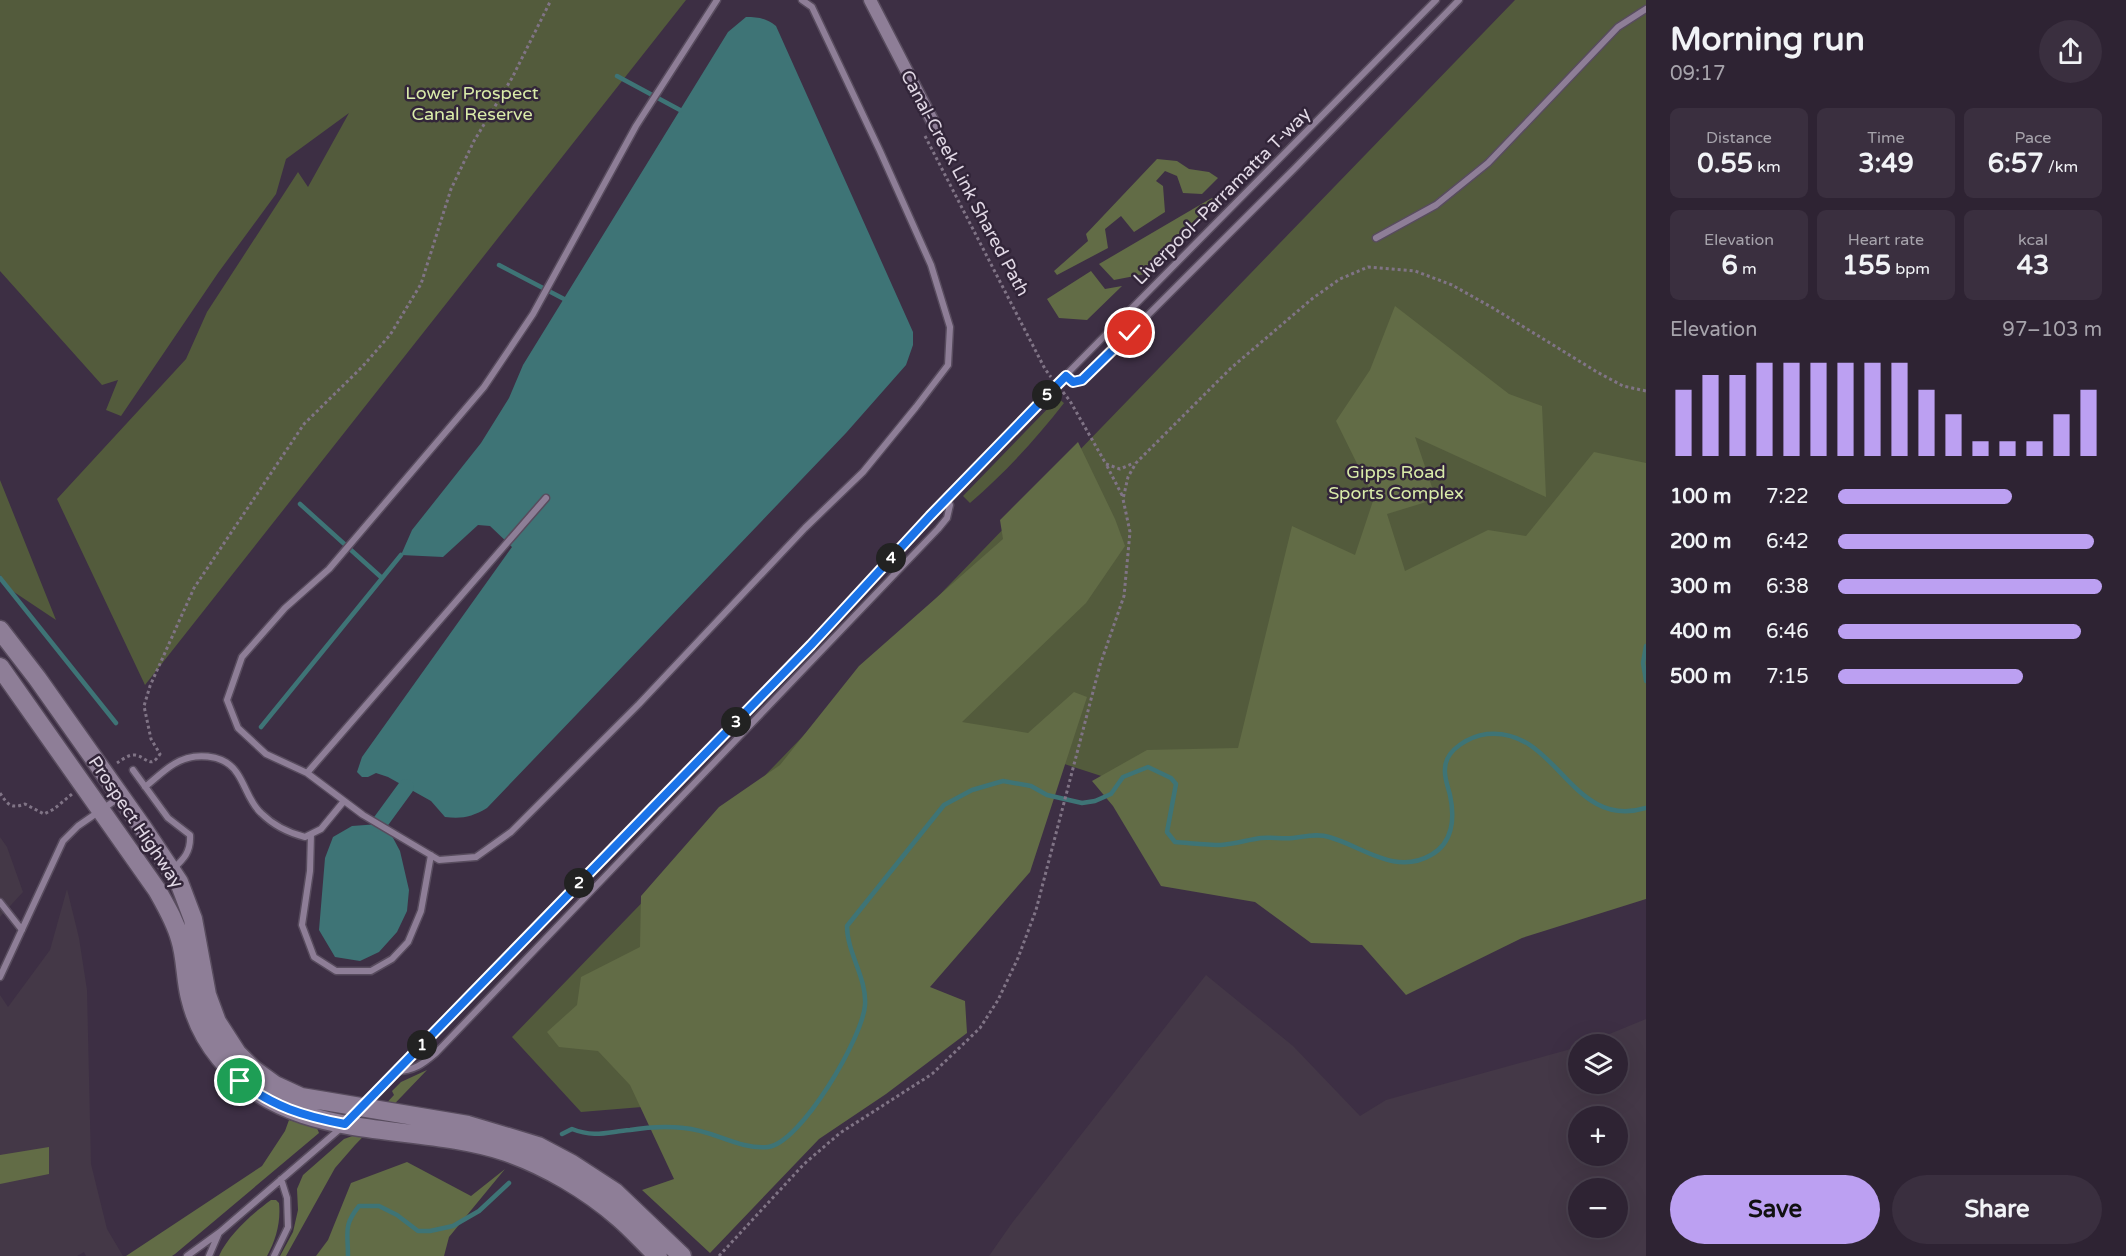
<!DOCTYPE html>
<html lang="en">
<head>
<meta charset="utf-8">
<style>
  :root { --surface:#2e2333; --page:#3a2f3f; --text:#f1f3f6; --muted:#a7a4ac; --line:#49404e; --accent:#bca0f2 }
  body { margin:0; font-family:"Varela Round",sans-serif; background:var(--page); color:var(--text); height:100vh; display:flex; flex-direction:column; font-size:22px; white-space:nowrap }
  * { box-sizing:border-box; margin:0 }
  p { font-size:20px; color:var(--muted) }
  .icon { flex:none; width:33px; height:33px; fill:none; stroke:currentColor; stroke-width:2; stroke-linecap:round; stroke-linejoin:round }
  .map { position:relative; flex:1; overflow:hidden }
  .panel { display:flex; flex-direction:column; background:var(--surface); width:480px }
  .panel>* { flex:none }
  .buttons { position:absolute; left:1568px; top:1034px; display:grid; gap:12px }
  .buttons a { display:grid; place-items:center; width:60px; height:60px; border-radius:50%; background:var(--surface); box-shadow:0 6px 24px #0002,0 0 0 2px var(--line); font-size:30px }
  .pin { position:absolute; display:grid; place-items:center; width:51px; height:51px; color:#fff; margin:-26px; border:3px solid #fff; border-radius:50%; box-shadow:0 2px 6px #0007 }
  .km { position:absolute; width:30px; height:30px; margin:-15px; border-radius:50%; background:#222; color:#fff; font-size:16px; line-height:30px; text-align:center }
  .round { display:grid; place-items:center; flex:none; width:63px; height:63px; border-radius:32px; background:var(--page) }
  .overview { display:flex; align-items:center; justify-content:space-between; height:102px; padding:0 24px }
  h1 { font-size:33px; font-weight:700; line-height:45px }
  .figures { display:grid; grid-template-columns:repeat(3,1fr); gap:9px; height:102px; padding:6px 24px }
  .figures div { display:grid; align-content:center; border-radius:9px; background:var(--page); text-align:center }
  .figures b { font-size:26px; font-weight:700 }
  .figures small { font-size:16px; font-weight:400 }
  .figures p { font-size:16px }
  .chart { height:168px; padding:12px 24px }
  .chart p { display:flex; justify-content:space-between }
  .chart svg { width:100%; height:108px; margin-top:6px; stroke:var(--accent); stroke-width:6 }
  .button { display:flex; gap:12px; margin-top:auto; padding:12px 24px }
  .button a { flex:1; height:69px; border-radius:36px; background:var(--accent); color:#111; font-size:24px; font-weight:700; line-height:69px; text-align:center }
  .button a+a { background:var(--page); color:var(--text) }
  ul { padding:0 24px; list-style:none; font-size:20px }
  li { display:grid; grid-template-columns:96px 72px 1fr; align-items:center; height:45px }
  li i { height:15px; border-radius:8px; background:var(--accent) }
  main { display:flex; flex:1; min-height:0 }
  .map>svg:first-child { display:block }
  .industrial { fill:#443847; fill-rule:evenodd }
  .green { fill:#535b3c }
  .forest { fill:#626c46 }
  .water { fill:#3e7476 }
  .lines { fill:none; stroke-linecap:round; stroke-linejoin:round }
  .stream { stroke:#3e7476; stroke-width:4.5 }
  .canal { stroke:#3e7476; stroke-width:16 }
  .lane-casing { stroke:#584c5e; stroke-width:9 }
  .street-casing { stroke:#584c5e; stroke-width:15 }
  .secondary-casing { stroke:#584c5e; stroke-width:21 }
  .path { stroke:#807486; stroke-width:3; stroke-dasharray:3 3; stroke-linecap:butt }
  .lane { stroke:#8e7e97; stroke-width:6 }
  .street { stroke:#8e7e97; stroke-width:12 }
  .secondary { stroke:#8e7e97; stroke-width:18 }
  .route-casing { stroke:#fff; stroke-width:12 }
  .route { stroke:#1a73e8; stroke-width:8 }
  .labels { text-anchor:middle; stroke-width:5; stroke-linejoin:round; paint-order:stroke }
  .park-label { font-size:18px; fill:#d9eba9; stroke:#322539 }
  .street-label { font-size:18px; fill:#e1d8e5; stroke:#322539 }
</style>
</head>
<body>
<main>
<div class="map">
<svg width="1646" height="1256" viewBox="0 0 1646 1256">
  <rect width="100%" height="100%" fill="#3d2f44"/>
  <!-- industrial -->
  <path class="industrial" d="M 0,837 L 7,847 L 23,892 L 0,917 Z
    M 67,889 L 79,938 L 87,990 L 91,1164 L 107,1229 L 123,1256 L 86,1256 L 84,1252 L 77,1256 L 0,1256 L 0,995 L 8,1007 L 50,950 Z
    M 1206,975 L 1293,1046 L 1360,1116 L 1386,1100 L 1578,1047 L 1578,1083 L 1617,1083 L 1617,1044 L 1585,1044 L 1646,1019 L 1646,1256 L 989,1256 L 1012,1223 ZM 1578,1116 L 1617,1116 L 1617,1155 L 1578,1155 ZM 1578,1188 L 1617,1188 L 1617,1227 L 1578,1227 Z"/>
  <!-- green -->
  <path class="green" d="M 0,0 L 686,0 L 145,685 L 57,499 L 186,359 L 207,312 L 298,172 L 308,187 L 349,113 L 286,159 L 276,194 L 218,273 L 121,416 L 106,410 L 118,380 L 102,385 L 0,271 Z
    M 1515,0 L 1646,0 L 1646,617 L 1172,799 L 1049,759 L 642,1107 L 581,1112 L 512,1037 Z
    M 1058,398 L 1064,403 C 1036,439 1005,473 970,503 L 963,496 Z
    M 0,480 L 56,620 L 8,588 L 0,575 Z"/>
  <!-- forest -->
  <path class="forest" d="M 1157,159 L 1177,161 L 1189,169 L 1209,172 L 1218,178 L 1202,194 L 1183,193 L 1177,176 L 1165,171 L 1156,181 L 1163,186 L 1165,212 L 1134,232 L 1121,216 L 1105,229 L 1108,248 L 1057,275 L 1054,271 L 1088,241 L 1086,234 Z
    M 1228,191 L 1145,274 L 1114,280 L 1099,264 L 1210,199 Z
    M 1091,271 L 1105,289 L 1122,286 L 1087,320 L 1059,318 L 1047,299 Z
    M 1395,306 L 1509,394 L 1542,406 L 1546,497 L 1415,437 L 1436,499 L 1387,514 L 1405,571 L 1488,530 L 1526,536 L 1594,452 L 1646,463 L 1646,899 L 1522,938 L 1406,995 L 1362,945 L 1311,943 L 1255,902 L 1161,886 L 1113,806 L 1092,781 L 1147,750 L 1238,748 L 1292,526 L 1355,555 L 1374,498 L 1336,421 L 1370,370 Z
    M 1078,442 L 1115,519 L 1125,546 L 1086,603 L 962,722 L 1028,733 L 1074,692 L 1087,697 L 1030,872 L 930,987 L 965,1001 L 967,1033 L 886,1094 L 819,1139 L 710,1253 L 642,1190 L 674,1179 L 630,1085 L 598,1051 L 559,1047 L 547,1032 L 577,1005 L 581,977 L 640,947 L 641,896 L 719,807 L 780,765 L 859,666 L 1003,539 L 1000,520 Z
    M 427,1070 L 355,1145 L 335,1168 L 286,1256 L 280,1256 L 293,1232 L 298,1210 L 297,1189 L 303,1175 L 344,1139 L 358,1134 L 394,1095 L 392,1091 L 401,1082 Z
    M 289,1120 L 317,1128 L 319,1133 L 175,1254 L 172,1256 L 126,1256 L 262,1166 L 285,1131 Z
    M 49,1147 L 49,1174 L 0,1184 L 0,1155 Z
    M 407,1162 L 471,1196 L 505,1169 L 449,1237 L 444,1256 L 316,1256 L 328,1240 L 351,1183 Z
    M 271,1200 L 276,1200 L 279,1203 C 281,1222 276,1240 267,1256 L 219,1256 C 229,1234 252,1214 271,1200 Z"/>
  <!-- water -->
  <path class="water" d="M 746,17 C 758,17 766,18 776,26 L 913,332 L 913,345 L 906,365 L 846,433 L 487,808 C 472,817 462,819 445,817 L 431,801 L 388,777 L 376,773 L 368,777 L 362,777 L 357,772 L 362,757 L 512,547 L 490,526 L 478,525 L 443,557 L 401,555 L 412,530 L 481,443 L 509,398 L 523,365 L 728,32 Z
    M 379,824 L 392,836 L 400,851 L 409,890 L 407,911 L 397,932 L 379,952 L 360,961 L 335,957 L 319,930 L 325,858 L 333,837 L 352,826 Z"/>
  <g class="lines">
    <!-- stream -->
    <path class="stream" d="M 617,76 L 680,110
      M 499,265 L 564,299
      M 300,504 L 382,578
      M 0,578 L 116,723
      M 1646,646 L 1643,663 L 1646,681
      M 261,727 L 401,555
      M 562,1134 L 572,1129 C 595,1138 607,1132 630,1130 C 648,1127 666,1126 684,1128 C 713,1130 739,1150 768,1147 C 801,1143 863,1037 865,1005 C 867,978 847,953 847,926 L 944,805 L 972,790 L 1003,781 L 1031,786 L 1047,795 L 1082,803 L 1095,801 L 1111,794 L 1123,777 L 1148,767 L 1171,778 L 1176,784 L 1167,832 L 1175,842 C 1190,843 1206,845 1221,845 C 1234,844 1247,840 1261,838 C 1271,837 1282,839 1293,838 C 1304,837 1317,833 1329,837 C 1362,846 1395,876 1431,855 C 1453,843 1455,818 1450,795 C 1448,787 1444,777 1445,769 C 1445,749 1471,736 1487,734 C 1558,727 1570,831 1646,808
      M 348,1256 C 348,1232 343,1226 359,1206 L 379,1206 L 397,1215 L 418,1231 L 430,1231 L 453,1226 L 479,1211 L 509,1183"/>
    <!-- canal -->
    <path class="canal" d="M 379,824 L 406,787"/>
    <defs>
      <path id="lane" d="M 717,0 L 636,126 L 533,314 L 484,387 L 329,569 L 285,608 L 242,657 L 227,700 L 238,728 L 266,754 L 307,773 L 363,815 L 439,860 L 476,857 L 511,832 L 639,704 L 805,528 L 863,472 L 916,407 L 948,365 L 950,327 L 931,265 L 880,151 L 812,7 L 802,0
        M 1376,238 L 1436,205 L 1488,163 L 1618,27 L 1646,9
        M 1066,376 C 1075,383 1079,382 1088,375 L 1294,169 L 1459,0
        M 133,770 L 168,818 L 190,835 C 191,852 184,859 172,870
        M 307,773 L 546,498
        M 145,787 C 155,779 164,770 174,764 C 193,752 224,753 237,773 C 246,786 249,802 261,813 C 273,825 289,833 305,837 L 321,829 L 344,801
        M 311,834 L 310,871 L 302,925 L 314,957 L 336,971 L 371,971 L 392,959 L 408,942 L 421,911 L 431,855
        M 0,902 L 22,930
        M 0,977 L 63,841 L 78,826 L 120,797
        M 396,1071 C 414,1071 423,1064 436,1053 L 938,529 L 947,518 L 950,505 L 947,499
        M 365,1104 L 811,645 L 930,516 L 1057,384 L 1436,0
        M 187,1256 L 220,1232 L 341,1128
        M 209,1256 L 218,1235
        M 274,1256 L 288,1227 L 287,1198 L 281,1179"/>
      <path id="street" d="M 870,0 L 935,126"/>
      <path id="secondary" d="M 0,630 L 37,678 L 143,828 L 179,882 L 193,919 L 207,995 L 217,1022 L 237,1053 L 253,1069 L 275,1085 L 301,1097 L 468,1125 L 538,1146 L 572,1164 L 615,1192 L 682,1256
        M 0,667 L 157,890 C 166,906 175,921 180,939 C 186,958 185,979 190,998 C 195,1019 206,1041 220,1058 C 290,1146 410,1120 506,1152 C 546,1166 587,1190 619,1218 C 633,1230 645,1244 658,1256"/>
    </defs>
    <!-- lane casing -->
    <use href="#lane" class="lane-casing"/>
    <!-- street casing -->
    <use href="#street" class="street-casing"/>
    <!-- secondary casing -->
    <use href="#secondary" class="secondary-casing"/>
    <!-- path -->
    <path class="path" d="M 925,136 L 1045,369 L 1051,377
      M 1063,392 L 1070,401 L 1106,464 L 1120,469 L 1134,463
      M 1107,466 L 1123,497
      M 117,763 C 122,760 129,754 135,755 C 147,757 150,770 160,754 L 151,739 L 144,706 L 150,686 L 194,588 L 304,424 L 362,367 L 390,335 L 421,284 L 451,189 L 474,141 L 512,78 L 551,0
      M 0,793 C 8,805 11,809 25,804 L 44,814 L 54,809 L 72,794
      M 719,1256 L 804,1164 L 840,1133 L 932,1074 L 980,1028 L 998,1000 L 1018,958 L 1036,910 L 1100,665 L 1124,596 L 1130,532 L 1123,499 L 1128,477 L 1136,463 L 1231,368 L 1313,298 L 1340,279 L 1368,267 L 1415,271 L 1452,285 L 1493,308 L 1597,372 L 1623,386 L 1646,391"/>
    <!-- lane -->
    <use href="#lane" class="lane"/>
    <!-- street -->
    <use href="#street" class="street"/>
    <!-- secondary -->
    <use href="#secondary" class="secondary"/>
  </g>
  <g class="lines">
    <defs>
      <path id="route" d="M 240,1081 C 274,1107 303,1116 345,1124 L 811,645 L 930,516 L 1058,384 L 1066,376 L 1073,382 L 1082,380 L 1130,333"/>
    </defs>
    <!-- route casing -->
    <use href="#route" class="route-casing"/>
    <!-- route -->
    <use href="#route" class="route"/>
  </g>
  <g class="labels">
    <!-- park labels -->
    <g class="park-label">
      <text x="472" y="99">Lower Prospect<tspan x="472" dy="21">Canal Reserve</tspan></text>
      <text x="1396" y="478">Gipps Road<tspan x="1396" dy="21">Sports Complex</tspan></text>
    </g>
    <!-- street labels -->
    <g class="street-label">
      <text transform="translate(965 183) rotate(62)" y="6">Canal-Creek Link Shared Path</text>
      <text transform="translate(1222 196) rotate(-45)" y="6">Liverpool–Parramatta T-way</text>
      <text transform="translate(136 822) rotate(56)" y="6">Prospect Highway</text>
    </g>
  </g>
</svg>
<div class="buttons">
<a><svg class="icon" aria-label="layers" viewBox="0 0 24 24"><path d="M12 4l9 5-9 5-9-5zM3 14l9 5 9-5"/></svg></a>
<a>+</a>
<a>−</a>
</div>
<div class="pin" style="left:240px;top:1081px;background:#1e9e55"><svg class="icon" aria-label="arrive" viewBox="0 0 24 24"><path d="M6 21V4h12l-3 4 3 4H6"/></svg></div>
<div class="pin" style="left:1130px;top:333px;background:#d93025"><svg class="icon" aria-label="check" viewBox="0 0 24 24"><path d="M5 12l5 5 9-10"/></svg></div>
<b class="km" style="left:422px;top:1045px">1</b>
<b class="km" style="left:579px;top:883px">2</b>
<b class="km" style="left:736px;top:722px">3</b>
<b class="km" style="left:891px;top:558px">4</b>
<b class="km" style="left:1047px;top:395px">5</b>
</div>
<section class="panel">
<div class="overview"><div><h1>Morning run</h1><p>09:17</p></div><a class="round"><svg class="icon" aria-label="share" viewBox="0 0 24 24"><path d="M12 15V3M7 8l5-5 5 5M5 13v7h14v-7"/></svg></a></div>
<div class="figures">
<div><p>Distance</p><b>0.55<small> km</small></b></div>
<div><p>Time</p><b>3:49</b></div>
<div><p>Pace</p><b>6:57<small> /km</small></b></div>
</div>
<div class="figures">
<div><p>Elevation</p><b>6<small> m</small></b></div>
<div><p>Heart rate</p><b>155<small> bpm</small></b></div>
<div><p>kcal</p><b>43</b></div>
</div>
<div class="chart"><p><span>Elevation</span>97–103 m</p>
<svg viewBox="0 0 160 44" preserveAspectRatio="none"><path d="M5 44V17M15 44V11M25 44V11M35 44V6M45 44V6M55 44V6M65 44V6M75 44V6M85 44V6M95 44V17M105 44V27M115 44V38M125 44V38M135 44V38M145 44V27M155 44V17"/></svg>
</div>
<ul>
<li><b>100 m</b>7:22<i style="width:66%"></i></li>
<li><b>200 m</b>6:42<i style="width:97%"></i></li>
<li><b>300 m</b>6:38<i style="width:100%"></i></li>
<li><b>400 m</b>6:46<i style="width:92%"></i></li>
<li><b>500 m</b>7:15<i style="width:70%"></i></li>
</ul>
<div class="button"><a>Save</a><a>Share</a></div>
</section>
</main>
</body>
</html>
